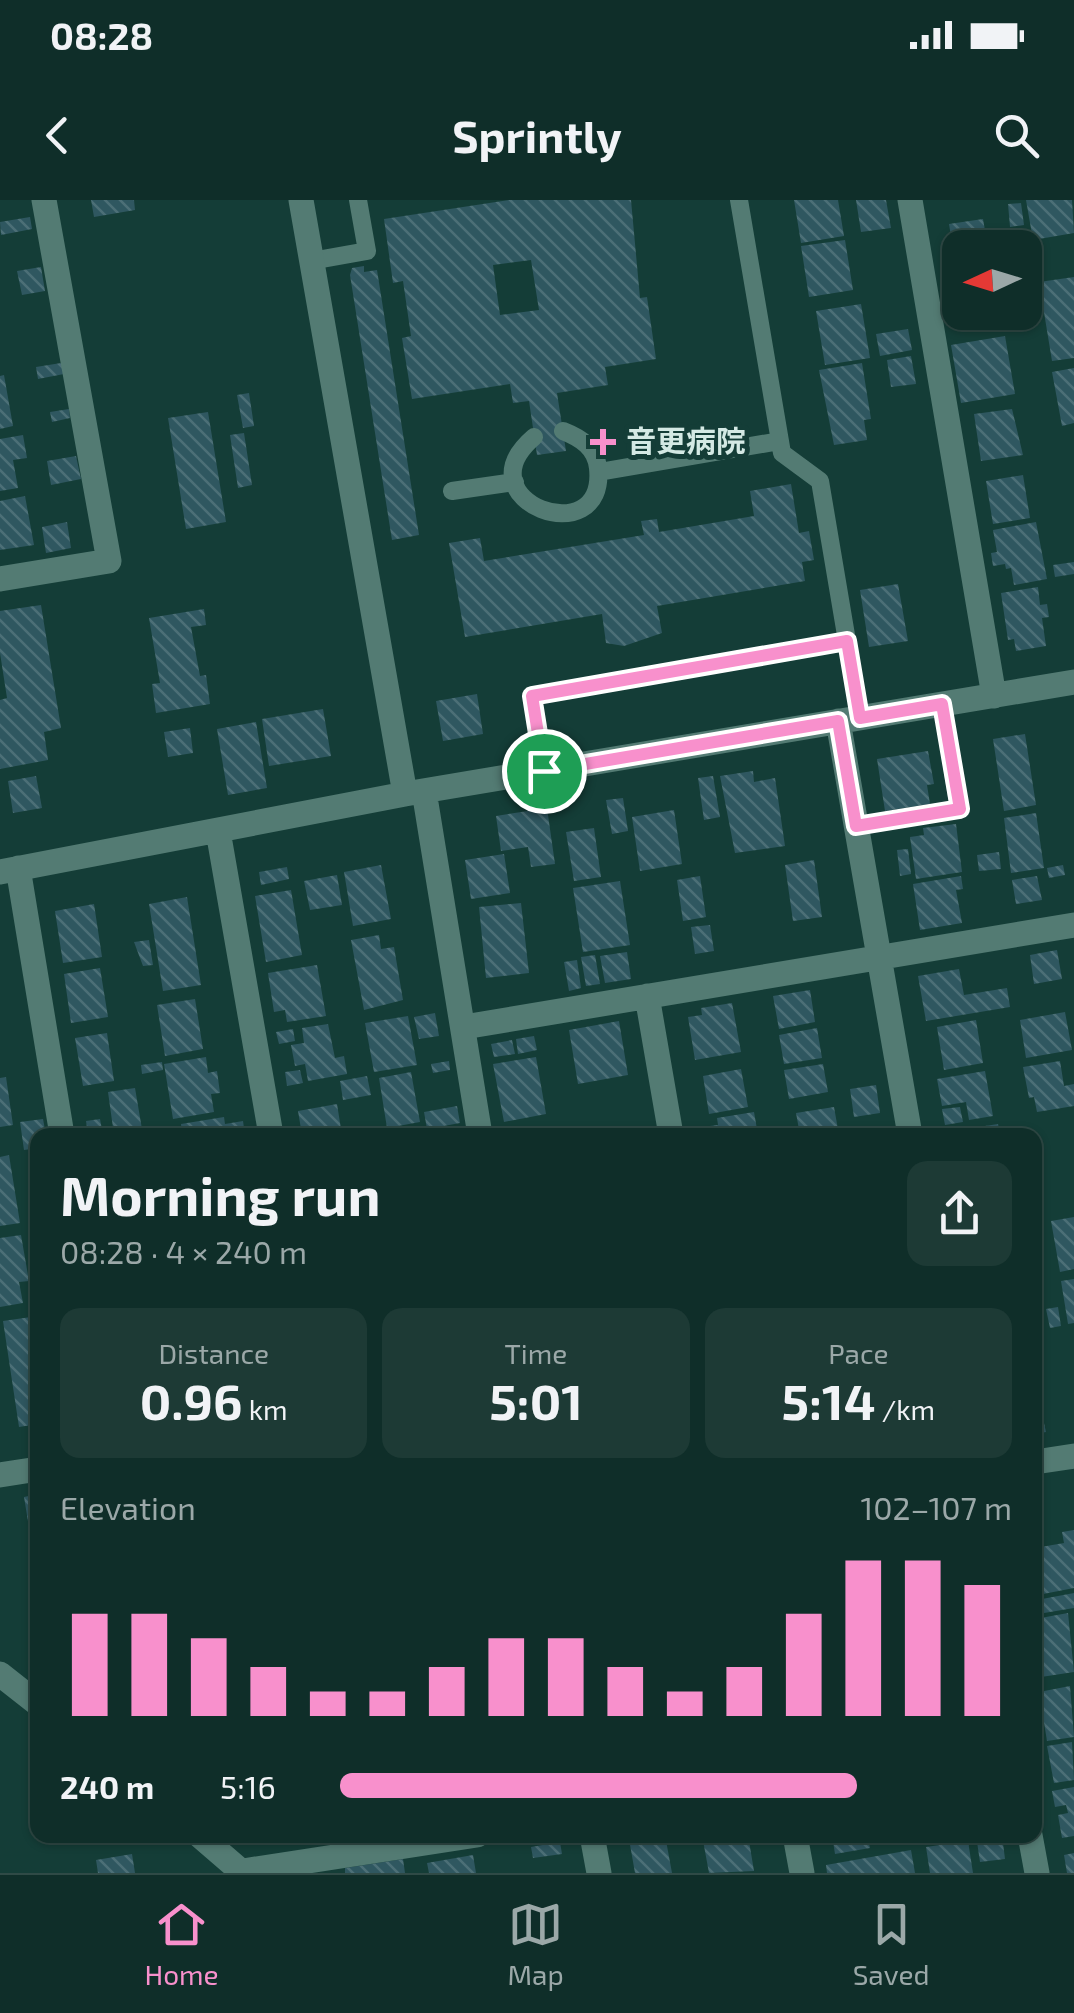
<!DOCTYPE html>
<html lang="en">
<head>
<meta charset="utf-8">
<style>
  :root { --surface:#0f2e29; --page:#1d3a35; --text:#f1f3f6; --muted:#9ba8a8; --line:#2f4a46; --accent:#f890cc }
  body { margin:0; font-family:"Exo 2","Noto Sans JP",sans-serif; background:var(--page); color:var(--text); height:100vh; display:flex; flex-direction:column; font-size:38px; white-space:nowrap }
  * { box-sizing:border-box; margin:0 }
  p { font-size:32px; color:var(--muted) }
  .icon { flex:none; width:55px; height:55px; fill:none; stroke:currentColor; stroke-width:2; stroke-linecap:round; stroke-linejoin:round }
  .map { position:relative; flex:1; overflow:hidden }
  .drawer { position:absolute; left:30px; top:928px; width:1012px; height:715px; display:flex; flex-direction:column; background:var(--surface); border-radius:20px; box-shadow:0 2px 8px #0004,0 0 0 2px var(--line) }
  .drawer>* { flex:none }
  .needle { width:65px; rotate:266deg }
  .buttons { position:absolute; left:942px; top:30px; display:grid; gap:20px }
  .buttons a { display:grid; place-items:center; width:100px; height:100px; border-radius:20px; background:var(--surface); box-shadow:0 2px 8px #0004,0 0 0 2px var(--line); font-size:50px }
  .pin { position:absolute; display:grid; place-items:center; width:85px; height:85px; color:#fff; margin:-42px; border:5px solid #fff; border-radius:50%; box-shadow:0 2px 10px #0007 }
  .round { display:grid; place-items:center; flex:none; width:105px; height:105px; border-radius:20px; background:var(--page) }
  .head { display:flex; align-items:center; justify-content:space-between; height:170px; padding:0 30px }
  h1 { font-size:55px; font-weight:700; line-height:75px }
  .figures { display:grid; grid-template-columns:repeat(3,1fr); gap:15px; height:170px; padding:10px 30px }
  .figures div { display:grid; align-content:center; border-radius:20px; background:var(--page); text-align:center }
  .figures b { font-size:50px; font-weight:700 }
  .figures small { font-size:28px; font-weight:400 }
  .figures p { font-size:28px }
  .chart { height:280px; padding:20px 30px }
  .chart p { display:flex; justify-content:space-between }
  .chart svg { width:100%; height:180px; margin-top:10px; stroke:var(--accent); stroke-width:6 }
  ul { padding:0 30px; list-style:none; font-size:32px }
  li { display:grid; grid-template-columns:160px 120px 1fr; align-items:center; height:75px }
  li i { height:25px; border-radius:12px; background:var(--accent) }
  .status { display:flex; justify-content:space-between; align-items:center; height:70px; padding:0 50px; background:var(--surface); direction:ltr }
  .status svg { height:28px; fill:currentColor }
  header { display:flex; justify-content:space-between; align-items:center; height:130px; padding:0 30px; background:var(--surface); font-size:45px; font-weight:700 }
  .tab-bar { display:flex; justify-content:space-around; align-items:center; height:140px; border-top:2px solid var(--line); background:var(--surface); font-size:28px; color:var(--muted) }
  .tab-bar a { display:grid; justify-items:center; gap:5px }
  .tab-bar .current { color:var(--accent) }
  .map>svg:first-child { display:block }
  .building { fill:url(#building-back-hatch); fill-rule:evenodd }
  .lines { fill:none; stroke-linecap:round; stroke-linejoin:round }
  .lane { stroke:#537b73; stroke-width:18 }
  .street { stroke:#537b73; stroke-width:25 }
  .route-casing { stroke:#fff; stroke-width:20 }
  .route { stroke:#f890cc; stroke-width:12 }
  .poi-dot { fill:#f890cc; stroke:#143d37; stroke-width:4 }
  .labels { text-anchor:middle; stroke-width:10; stroke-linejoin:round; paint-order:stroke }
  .poi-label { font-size:30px; font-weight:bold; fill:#d4e9e4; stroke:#143d37; text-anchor:start }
</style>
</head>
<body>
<div class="status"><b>08:28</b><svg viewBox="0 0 49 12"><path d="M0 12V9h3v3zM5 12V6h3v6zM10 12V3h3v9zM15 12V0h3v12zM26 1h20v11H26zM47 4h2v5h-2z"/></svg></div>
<header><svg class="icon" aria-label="back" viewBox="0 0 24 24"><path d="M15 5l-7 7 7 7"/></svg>Sprintly<svg class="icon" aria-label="search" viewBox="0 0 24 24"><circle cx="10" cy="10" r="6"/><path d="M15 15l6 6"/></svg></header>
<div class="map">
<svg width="1074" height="1673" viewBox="0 0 1074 1673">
  <defs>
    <pattern id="building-back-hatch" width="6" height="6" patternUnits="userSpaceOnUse" patternTransform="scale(2.5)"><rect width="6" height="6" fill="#2f5760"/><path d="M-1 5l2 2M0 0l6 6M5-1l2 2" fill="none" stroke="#4c6f77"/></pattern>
  </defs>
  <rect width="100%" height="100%" fill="#143d37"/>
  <!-- building -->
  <path class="building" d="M 91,0 L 134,0 L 135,10 L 94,17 Z
    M 509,0 L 631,0 L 640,98 L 647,97 L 656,159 L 605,167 L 608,185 L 557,193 L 566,251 L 537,255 L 529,201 L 513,203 L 510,184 L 412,199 L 402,138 L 411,136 L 403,81 L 393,83 L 384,19 ZM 531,60 L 539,110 L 500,115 L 493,65 Z
    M 794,0 L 838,0 L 844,36 L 801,43 Z
    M 856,0 L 886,0 L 891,28 L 861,32 Z
    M 1026,0 L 1072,0 L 1074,33 L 1033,40 Z
    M 1021,3 L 1024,25 L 1010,27 L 1008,4 Z
    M 30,17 L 32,29 L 1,35 L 0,22 Z
    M 983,19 L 988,48 L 960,48 L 960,68 L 956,68 L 949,24 Z
    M 845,40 L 853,90 L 809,97 L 801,46 Z
    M 364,66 L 364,72 L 377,70 L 419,335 L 392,340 L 350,75 L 352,68 Z
    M 41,67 L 45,91 L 22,95 L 17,71 Z
    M 1074,77 L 1074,158 L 1052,161 L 1039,82 Z
    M 960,80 L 960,106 L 948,108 L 944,82 Z
    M 861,104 L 870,158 L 825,165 L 816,111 Z
    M 958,112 L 1003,112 L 1005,123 L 961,130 Z
    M 908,129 L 912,150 L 880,156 L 876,134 Z
    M 1005,136 L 1015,194 L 961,203 L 951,145 Z
    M 911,156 L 916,184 L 891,187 L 887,160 Z
    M 61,163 L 64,174 L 38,179 L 36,167 Z
    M 862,163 L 871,219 L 864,220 L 867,240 L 834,245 L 819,170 Z
    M 1074,168 L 1074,223 L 1062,226 L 1052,172 Z
    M 4,175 L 13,226 L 0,229 L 0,176 Z
    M 249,193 L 254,226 L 243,228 L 237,195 Z
    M 69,209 L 70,218 L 52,222 L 50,212 Z
    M 1012,209 L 1023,255 L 981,261 L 974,214 Z
    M 208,212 L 226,322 L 186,329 L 168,218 Z
    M 244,233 L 252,285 L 238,288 L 230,235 Z
    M 23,235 L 27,258 L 13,260 L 18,288 L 0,291 L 0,239 Z
    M 76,256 L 81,279 L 51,285 L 47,261 Z
    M 1023,275 L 1030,318 L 993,324 L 986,281 Z
    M 791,284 L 799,333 L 809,331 L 814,360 L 802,362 L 805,381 L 657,406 L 662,433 L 624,446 L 606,443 L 602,414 L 465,437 L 449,343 L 480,338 L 484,361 L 644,335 L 641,321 L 657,319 L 659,332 L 754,316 L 750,291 Z
    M 25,296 L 34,345 L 0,350 L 0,301 Z
    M 67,322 L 71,348 L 46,353 L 42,327 Z
    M 1036,322 L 1047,379 L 1014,385 L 1011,368 L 1006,369 L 1005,364 L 993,366 L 991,353 L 997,352 L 993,330 Z
    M 1074,362 L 1074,374 L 1055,377 L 1053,365 Z
    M 898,384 L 908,441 L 869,447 L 860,390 Z
    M 1038,387 L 1040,405 L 1047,404 L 1049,417 L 1042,418 L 1046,446 L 1016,451 L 1014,439 L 1008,440 L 1001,393 Z
    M 41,405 L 61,528 L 44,532 L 48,560 L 0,569 L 0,500 L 7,498 L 0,453 L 0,411 Z
    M 204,409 L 206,425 L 191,427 L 200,476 L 206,475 L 210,504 L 156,513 L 152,484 L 160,483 L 149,418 Z
    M 477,494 L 483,534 L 443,541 L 436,501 Z
    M 323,509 L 331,556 L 269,566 L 262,519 Z
    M 256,522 L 267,588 L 228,595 L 217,529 Z
    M 190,528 L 193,553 L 168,557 L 164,532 Z
    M 1025,534 L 1036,605 L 1004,611 L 993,539 Z
    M 928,551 L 934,584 L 927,585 L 930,604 L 885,611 L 877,559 Z
    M 753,571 L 754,582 L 775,578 L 785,646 L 735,653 L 720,576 Z
    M 36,576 L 42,608 L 13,613 L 8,581 Z
    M 713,576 L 720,617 L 704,620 L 698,578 Z
    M 623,598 L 628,631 L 612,634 L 606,600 Z
    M 547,608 L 555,664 L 531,667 L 528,647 L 501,651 L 496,616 Z
    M 674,610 L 682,664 L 640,671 L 632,617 Z
    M 1036,613 L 1044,668 L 1011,673 L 1004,618 Z
    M 956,624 L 962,672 L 916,679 L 910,637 L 924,635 L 923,628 Z
    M 594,628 L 601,677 L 574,681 L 566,632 Z
    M 908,649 L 911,674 L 900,676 L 897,650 Z
    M 999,652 L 1001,669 L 979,671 L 977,655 Z
    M 504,654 L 510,693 L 471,699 L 465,660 Z
    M 814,660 L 822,717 L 793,721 L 785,665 Z
    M 381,665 L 391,719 L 353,726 L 344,672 Z
    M 1063,665 L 1065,675 L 1049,678 L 1047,668 Z
    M 287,667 L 289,679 L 261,685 L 259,672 Z
    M 337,675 L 342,705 L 310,710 L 304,681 Z
    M 700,676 L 706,717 L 683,721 L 677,680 Z
    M 961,676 L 963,689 L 956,690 L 962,723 L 920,730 L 913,684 Z
    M 1037,676 L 1042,700 L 1016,704 L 1012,680 Z
    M 620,681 L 630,745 L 583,752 L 573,688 Z
    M 291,690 L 302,755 L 266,762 L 255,696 Z
    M 187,697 L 201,785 L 163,791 L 149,704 Z
    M 521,703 L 529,773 L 486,778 L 479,707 Z
    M 94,704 L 102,757 L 63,763 L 55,711 Z
    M 710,725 L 714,751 L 695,754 L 691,727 Z
    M 379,735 L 381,749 L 394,747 L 403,800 L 364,810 L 351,740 Z
    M 149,740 L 153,765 L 143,766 L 134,742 Z
    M 1057,750 L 1062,779 L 1034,784 L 1030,755 Z
    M 627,752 L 631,779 L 605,783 L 600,756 Z
    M 595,755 L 600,784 L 586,786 L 581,757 Z
    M 577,760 L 581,788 L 569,791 L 564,762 Z
    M 317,765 L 326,816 L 287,822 L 285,810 L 274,812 L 268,773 Z
    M 100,768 L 108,817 L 71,823 L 64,774 Z
    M 959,769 L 964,795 L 1007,788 L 1010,807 L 926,821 L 918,776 Z
    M 810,790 L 815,822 L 779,829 L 773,796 Z
    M 195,799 L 203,849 L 165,856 L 157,805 Z
    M 732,803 L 741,852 L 695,860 L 688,817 L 702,815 L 701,808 Z
    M 1065,812 L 1072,850 L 1026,858 L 1020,820 Z
    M 435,813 L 439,836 L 419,839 L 414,817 Z
    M 408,816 L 417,865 L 374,872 L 365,823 Z
    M 976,820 L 983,863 L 944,870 L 937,827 Z
    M 619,821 L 628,875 L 578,884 L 569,830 Z
    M 328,824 L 335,858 L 344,856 L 347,874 L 308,881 L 305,864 L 295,866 L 291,845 L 304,843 L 302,828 Z
    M 817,828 L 822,858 L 784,864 L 779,835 Z
    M 293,829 L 295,841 L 279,844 L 276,832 Z
    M 107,833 L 114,881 L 83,886 L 75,838 Z
    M 534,836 L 537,850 L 518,854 L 516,839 Z
    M 512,840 L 515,854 L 494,857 L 491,844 Z
    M 206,857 L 208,873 L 217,871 L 220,893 L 211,894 L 214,912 L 173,919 L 164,864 Z
    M 536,857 L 546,914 L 504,922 L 493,864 Z
    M 449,861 L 450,870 L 433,873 L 431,864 Z
    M 1060,861 L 1064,886 L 1074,884 L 1074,906 L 1037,912 L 1034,897 L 1029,898 L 1023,867 Z
    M 162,862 L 163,870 L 142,874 L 141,865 Z
    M 823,864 L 828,892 L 789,899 L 784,870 Z
    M 741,869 L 748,907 L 709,914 L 703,876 Z
    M 300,870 L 303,883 L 287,886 L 285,872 Z
    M 985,871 L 993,916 L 969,920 L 966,902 L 942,906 L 937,879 Z
    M 411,872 L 420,922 L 387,928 L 379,878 Z
    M 367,876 L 371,895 L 343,900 L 340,881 Z
    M 6,877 L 13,925 L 0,927 L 0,878 Z
    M 876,885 L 880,913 L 854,917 L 850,889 Z
    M 135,888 L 143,935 L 114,935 L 108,892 Z
    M 337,904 L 342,935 L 302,935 L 298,911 Z
    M 457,906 L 460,923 L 427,929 L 424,912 Z
    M 834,907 L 839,935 L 800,935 L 796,913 Z
    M 960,907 L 963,922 L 945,925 L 942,909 Z
    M 754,912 L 758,935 L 704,935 L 702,927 L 718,925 L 717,918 Z
    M 224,917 L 225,924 L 243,921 L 245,935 L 182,935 L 181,924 Z
    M 43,919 L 46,935 L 38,935 L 38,948 L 24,950 L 20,922 Z
    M 100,919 L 103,935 L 88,935 L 86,921 Z
    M 998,924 L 1000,935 L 973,935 L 972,928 Z
    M 541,926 L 543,935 L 502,935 L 501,933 Z
    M 9,955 L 20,1023 L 0,1026 L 0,957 Z
    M 1074,1017 L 1074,1069 L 1060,1072 L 1051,1021 Z
    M 21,1035 L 29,1081 L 19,1082 L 23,1103 L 0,1107 L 0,1038 Z
    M 1074,1079 L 1074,1123 L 1068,1124 L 1061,1081 Z
    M 1058,1107 L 1061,1126 L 1050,1128 L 1046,1109 Z
    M 38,1116 L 38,1224 L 19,1227 L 3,1121 Z
    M 1035,1184 L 1046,1232 L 1035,1234 Z
    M 38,1294 L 38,1364 L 35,1364 L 24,1297 Z
    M 1074,1330 L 1074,1388 L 1038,1395 L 1035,1348 L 1064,1343 L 1062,1332 Z
    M 1074,1393 L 1074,1408 L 1044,1413 L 1042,1399 Z
    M 1068,1413 L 1074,1472 L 1041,1477 L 1035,1419 Z
    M 1070,1486 L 1074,1537 L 1047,1541 L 1039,1492 Z
    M 1072,1542 L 1074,1580 L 1054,1583 L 1047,1546 Z
    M 1074,1587 L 1074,1636 L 1062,1638 L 1058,1615 L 1068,1613 L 1066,1605 L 1055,1607 L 1052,1591 Z
    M 665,1635 L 672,1673 L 635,1673 L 629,1639 Z
    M 702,1635 L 748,1635 L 754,1671 L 709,1673 Z
    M 832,1635 L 867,1635 L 870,1648 L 835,1654 Z
    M 916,1635 L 955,1635 L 955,1637 L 918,1643 Z
    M 976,1635 L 1002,1635 L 1005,1659 L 980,1662 Z
    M 968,1641 L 973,1673 L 930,1673 L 926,1647 Z
    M 560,1642 L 562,1654 L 533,1658 L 531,1647 Z
    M 911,1650 L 915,1673 L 827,1673 L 826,1665 Z
    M 1074,1653 L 1074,1673 L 1067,1673 L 1064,1655 Z
    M 132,1654 L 135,1673 L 98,1673 L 96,1660 Z
    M 473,1655 L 476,1673 L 429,1673 L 427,1663 Z
    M 403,1659 L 405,1673 L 345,1673 L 345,1668 Z"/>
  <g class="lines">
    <!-- lane -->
    <path class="lane" d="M 739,0 L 782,253 L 820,281 L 860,518
      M 311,61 L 367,51 L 358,0
      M 534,237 C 459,301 607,355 598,268 C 596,248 581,238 563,231
      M 599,272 L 780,241
      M 452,291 L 515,282
      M 544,571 L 532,496 L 847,441
      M 856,626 L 959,609 L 942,504"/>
    <!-- street -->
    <path class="street" d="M 301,0 L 405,594
      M 910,0 L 994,496
      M 0,379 L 109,361 L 44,0
      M 838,521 L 910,935
      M 424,591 L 480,935
      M 218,631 L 271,935
      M 18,668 L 62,935
      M 0,672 L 405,594 L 1074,482
      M 647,796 L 671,935
      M 464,827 L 1074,725
      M 1035,1262 L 1074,1256
      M 0,1275 L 38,1269
      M 0,1474 L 38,1504
      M 199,1635 L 243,1673
      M 592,1635 L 599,1673
      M 795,1635 L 802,1673
      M 1030,1635 L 1037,1673
      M 243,1671 L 477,1635"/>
  </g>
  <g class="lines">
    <defs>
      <path id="route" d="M 847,441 L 860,518 L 942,504 L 960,609 L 856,626 L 838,521 L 544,571 L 532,496 Z"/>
    </defs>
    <!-- route casing -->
    <use href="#route" class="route-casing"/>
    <!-- route -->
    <use href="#route" class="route"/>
  </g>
  <!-- markers -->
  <path class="poi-dot" d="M598 227h10v10h10v10h-10v10h-10v-10h-10v-10h10z"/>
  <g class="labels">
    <!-- poi labels -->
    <g class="poi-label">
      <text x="626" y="252">音更病院</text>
    </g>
  </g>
</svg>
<div class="buttons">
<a><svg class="needle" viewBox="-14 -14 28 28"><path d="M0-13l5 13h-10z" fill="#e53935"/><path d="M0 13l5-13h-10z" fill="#9ba8a8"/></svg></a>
</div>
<div class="pin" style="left:544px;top:571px;background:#1e9e55"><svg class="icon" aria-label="arrive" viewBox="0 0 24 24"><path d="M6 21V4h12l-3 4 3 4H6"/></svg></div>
<section class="drawer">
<div class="head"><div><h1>Morning run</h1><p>08:28 · 4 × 240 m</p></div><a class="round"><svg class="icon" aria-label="share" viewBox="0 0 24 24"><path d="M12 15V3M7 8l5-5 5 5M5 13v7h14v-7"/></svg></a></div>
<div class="figures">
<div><p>Distance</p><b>0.96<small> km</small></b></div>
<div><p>Time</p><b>5:01</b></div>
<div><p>Pace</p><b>5:14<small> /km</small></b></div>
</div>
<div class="chart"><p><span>Elevation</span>102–107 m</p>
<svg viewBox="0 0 160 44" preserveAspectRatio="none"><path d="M5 44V19M15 44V19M25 44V25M35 44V32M45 44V38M55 44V38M65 44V32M75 44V25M85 44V25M95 44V32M105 44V38M115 44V32M125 44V19M135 44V6M145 44V6M155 44V12"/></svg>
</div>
<ul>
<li><b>240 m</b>5:16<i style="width:77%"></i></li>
</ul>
</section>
</div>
<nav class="tab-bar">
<a class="current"><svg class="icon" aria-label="home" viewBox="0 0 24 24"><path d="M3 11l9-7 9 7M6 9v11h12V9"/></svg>Home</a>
<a><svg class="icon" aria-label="map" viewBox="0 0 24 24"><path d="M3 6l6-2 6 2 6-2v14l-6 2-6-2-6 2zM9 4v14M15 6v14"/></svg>Map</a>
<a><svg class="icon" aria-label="saved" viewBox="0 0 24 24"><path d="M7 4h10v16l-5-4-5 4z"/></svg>Saved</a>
</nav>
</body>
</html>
